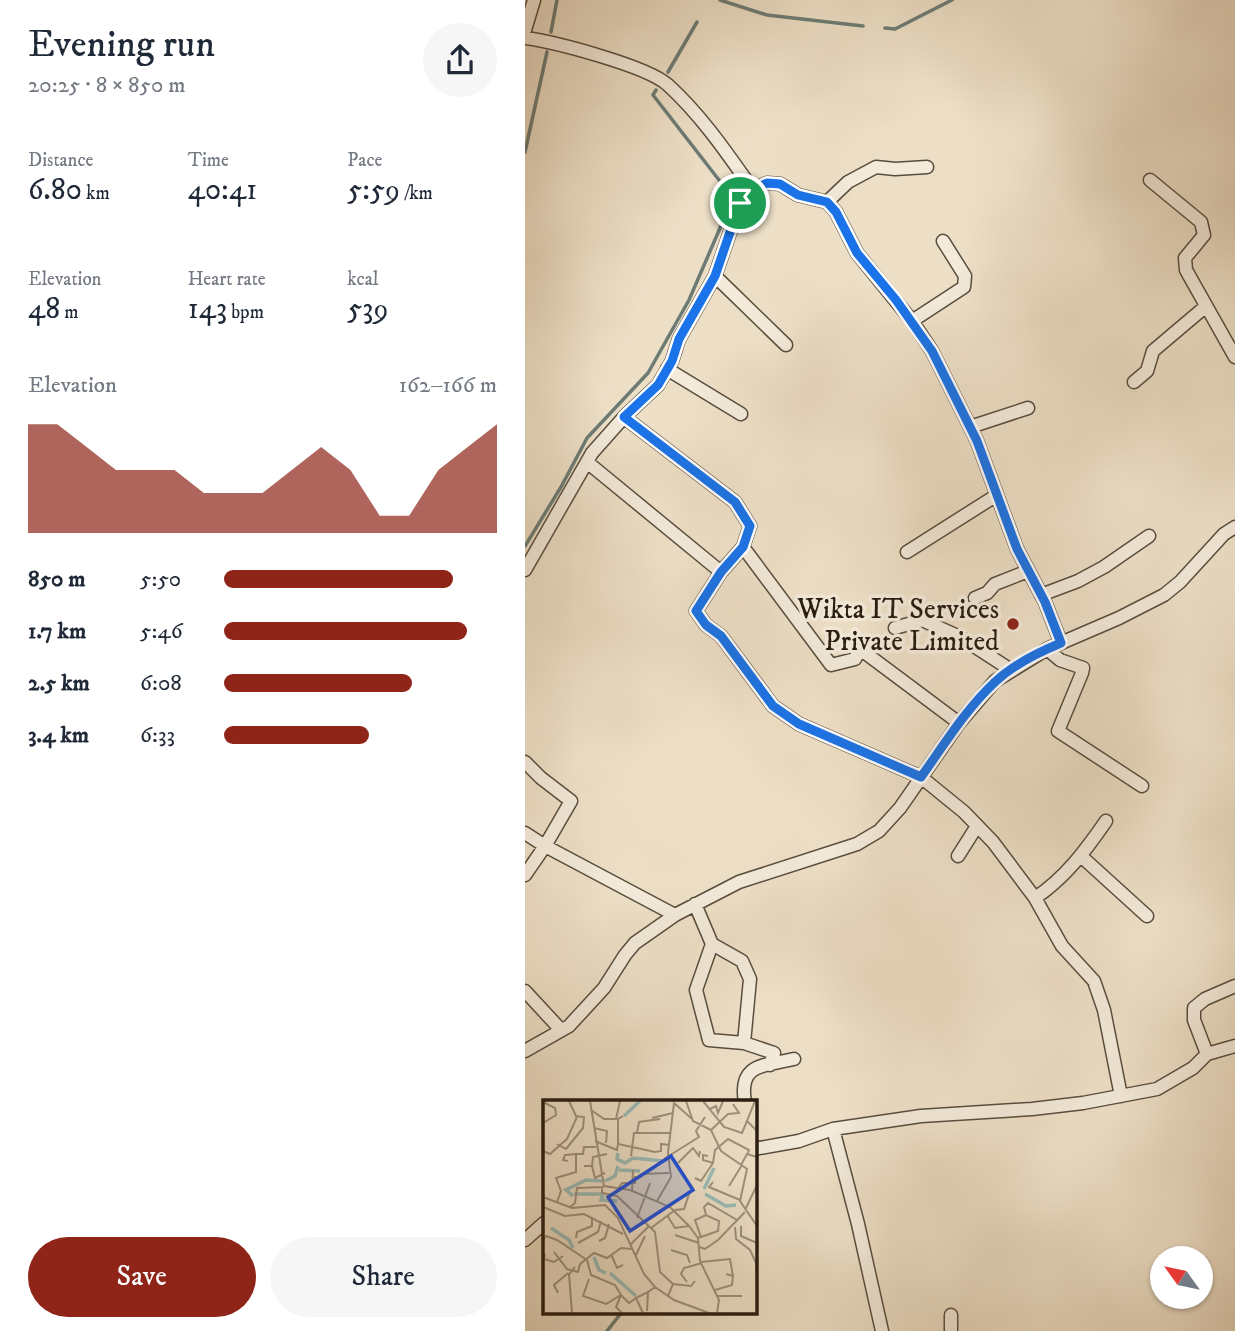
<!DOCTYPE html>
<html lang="en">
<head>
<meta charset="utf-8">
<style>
  :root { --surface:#fff; --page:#f6f6f7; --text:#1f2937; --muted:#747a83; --accent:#8f2418 }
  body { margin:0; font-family:"IM FELL DW Pica",serif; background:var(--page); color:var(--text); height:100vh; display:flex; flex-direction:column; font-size:26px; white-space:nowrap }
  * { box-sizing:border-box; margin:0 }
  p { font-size:23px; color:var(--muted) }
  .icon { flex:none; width:38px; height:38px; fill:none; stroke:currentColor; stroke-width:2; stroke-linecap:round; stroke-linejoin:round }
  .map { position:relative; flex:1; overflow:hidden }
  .side { display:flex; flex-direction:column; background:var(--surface); width:525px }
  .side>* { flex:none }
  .needle { width:46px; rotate:303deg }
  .controls { position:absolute; left:625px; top:1246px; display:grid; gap:14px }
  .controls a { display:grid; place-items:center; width:63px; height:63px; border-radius:50%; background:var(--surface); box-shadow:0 2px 5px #0004; font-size:35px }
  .pin { position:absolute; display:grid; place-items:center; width:60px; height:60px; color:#fff; margin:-30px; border:4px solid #fff; border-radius:50%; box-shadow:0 2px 7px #0007 }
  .round { display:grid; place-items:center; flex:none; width:74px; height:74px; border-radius:37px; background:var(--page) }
  .headline { display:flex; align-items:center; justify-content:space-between; height:119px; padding:0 28px }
  h1 { font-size:38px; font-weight:600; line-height:52px }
  .stats { display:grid; grid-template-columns:repeat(3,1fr); gap:10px; height:119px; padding:7px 28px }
  .stats div { display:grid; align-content:center }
  .stats b { font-size:30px; font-weight:600 }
  .stats small { font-size:19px; font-weight:400 }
  .stats p { font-size:19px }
  .chart { height:196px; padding:14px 28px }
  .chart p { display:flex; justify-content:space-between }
  .chart svg { width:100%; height:126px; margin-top:7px; fill:var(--accent); opacity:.7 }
  .primary-button { display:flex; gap:14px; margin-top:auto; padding:14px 28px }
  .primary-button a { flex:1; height:80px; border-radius:42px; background:var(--accent); color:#fff; font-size:28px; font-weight:600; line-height:80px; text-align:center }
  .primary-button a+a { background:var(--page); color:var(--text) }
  ul { padding:0 28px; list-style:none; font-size:23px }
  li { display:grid; grid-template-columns:112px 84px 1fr; align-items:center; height:52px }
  li i { height:18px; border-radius:9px; background:var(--accent) }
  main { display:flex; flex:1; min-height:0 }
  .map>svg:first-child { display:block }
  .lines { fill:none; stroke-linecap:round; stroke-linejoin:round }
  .stream { stroke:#6c7c75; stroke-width:3.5 }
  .street-casing { stroke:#594d3e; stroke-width:15 }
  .street { stroke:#f3eada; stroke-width:12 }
  .route-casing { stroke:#fff; stroke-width:14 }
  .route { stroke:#1a73e8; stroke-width:9 }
  .poi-dot { fill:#8f2418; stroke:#f3eada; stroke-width:2.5 }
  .labels { text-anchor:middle; stroke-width:7; stroke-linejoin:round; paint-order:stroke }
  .poi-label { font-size:28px; fill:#281c10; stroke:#f3eada; text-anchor:end }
  .inset-river { fill:none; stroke:#99bcb8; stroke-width:3.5 }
  .inset-road { fill:none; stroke:#9e917d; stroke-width:2 }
  .view { fill:#1d4ed8; fill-opacity:0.15; stroke:#1d4ed8; stroke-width:3.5 }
  .inset-edge { fill:none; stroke:#281c10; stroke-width:3.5 }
</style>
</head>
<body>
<main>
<section class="side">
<div class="headline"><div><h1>Evening run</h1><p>20:25 · 8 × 850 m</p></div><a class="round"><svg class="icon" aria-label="share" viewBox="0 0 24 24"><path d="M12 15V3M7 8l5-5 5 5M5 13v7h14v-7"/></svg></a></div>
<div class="stats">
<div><p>Distance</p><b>6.80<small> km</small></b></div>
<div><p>Time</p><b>40:41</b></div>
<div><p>Pace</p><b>5:59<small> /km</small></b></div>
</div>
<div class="stats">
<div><p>Elevation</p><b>48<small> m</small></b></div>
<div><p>Heart rate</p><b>143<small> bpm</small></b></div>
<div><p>kcal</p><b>539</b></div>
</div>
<div class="chart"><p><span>Elevation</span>162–166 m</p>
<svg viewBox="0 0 160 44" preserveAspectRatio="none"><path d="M0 44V6L10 6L20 14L30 22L40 22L50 22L60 30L70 30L80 30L90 22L100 14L110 22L120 38L130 38L140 22L150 14L160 6V44z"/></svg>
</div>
<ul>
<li><b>850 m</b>5:50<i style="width:84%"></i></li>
<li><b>1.7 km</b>5:46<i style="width:89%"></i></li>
<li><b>2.5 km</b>6:08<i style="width:69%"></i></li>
<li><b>3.4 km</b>6:33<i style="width:53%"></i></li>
</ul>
<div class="primary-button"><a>Save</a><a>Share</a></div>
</section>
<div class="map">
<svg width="710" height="1331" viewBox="0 0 710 1331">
  <rect width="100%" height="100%" fill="#eddfc6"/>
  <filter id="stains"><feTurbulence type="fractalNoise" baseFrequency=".00286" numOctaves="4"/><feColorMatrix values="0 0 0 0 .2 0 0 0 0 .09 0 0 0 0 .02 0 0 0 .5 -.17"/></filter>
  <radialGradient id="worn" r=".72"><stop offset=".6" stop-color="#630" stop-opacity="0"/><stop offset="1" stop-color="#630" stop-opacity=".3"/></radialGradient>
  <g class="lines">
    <!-- stream -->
    <path class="stream" d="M 195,0 L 242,15 L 338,26
      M 360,28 L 370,29 L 427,0
      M 26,32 L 32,0
      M 143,72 L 172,22
      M 0,152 L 22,52
      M 0,546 L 36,487 L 62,438 L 123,373 L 164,300 L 208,198 L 128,95 L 131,90
      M 82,1331 L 97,1312"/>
    <defs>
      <path id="street" d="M 0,30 L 9,0
        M 0,38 C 30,42 122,66 143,85 C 176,115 202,153 228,190 L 242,183 L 255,184 L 273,195 L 302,202 L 311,212 L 332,253 L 387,321 L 407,351 L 452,441 L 492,549 L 520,602 L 536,643
        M 625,180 L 676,222 L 679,235 L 660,258 L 661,270 L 710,357
        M 302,202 L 323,182 L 351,167 L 370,169 L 402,167
        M 190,276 L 261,345
        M 387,321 L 439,287 L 440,276 L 418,241
        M 142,369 L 216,414
        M 609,382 L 622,371 L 628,351 L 680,307
        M 445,427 L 503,408
        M 62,462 L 196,572 L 218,547 L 225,526 L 210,502 L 99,417
        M 218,547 L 306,665 L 330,659 L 335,649 L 434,723
        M 382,552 L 472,495
        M 0,570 L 67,453 L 99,417 L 133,385 L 147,361 L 154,339 L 190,276 L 215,203 L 228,190
        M 196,572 L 171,611 L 181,625 L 196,636 L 248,706 L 274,724 L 396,777 L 439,812 L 468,842 L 510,898 L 537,946 L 569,981 L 579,1010 L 596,1096
        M 516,595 L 553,581 L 579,567 L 624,536
        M 450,598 L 462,593 L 470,584 L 503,571
        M 370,628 L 397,620 L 435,637 L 486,670
        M 522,649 L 535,660 L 558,668 L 557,673 L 533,731 L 617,786
        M 0,762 L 16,778 L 46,801 L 20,846 L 0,875
        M 0,833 L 20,846 L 150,915
        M 433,856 L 452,826
        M 557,857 L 622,916
        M 510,898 C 540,878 561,850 581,821
        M 170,904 L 187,944 L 171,990 L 184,1040 L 219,1043 L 249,1053 L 245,1065
        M 187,944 L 217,961 L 225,979 L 219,1043
        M 0,991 L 36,1030
        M 0,1051 L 44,1026 L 79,988 L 100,955 L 110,943 L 150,915 L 214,882 L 332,844 L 354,831 L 375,808 L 434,723 L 470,681 L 522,649 L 594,618 L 639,595 L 655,582 L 699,534 L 710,527
        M 682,1054 L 669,1020 L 669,1008 L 680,999 L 710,986
        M 220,1102 C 213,1063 239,1066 269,1059
        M 308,1129 L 333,1224 L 357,1331
        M 229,1149 L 274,1141 L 308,1129 L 396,1116 L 507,1109 L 558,1103 L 632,1089 L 668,1068 L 682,1054 L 710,1046
        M 0,1240 L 19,1223
        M 426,1331 L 426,1315"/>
    </defs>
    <!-- street casing -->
    <use href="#street" class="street-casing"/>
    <!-- street -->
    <use href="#street" class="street"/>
  </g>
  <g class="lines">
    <defs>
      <path id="route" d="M 242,183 L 255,184 L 273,195 L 302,202 L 311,212 L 332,253 L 371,300 L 407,351 L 452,441 L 492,549 L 520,602 L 536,643 C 514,652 488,665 470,682 C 441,709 419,745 396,777 L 274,724 L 248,706 L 196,636 L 181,625 L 171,611 L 196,572 L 218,547 L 225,526 L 210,502 L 99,417 L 133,385 L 147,361 L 154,339 L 190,276 L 215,203 L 228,190 Z"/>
    </defs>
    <!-- route casing -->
    <use href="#route" class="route-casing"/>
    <!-- route -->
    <use href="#route" class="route"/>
  </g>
  <!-- markers -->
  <circle class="poi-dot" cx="488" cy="624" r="7"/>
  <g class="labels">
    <!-- poi labels -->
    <g class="poi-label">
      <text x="474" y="618">Wikta IT Services<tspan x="474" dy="32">Private Limited</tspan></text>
    </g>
  </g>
  <!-- overview -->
  <g transform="translate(18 1100)">
    <rect width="214" height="214" fill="#eddfc6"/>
    <path class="inset-river" d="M 81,16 L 97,1M 75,53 L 74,59 L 82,63 L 90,58 L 121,61M 76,70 L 97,71M 62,81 L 72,76 L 75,66M 161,89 L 171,68M 31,94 L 60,94 L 58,100 L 74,101M 162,94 L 183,106 L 193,105M 30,96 L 23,90 L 43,80 L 59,81M 8,128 L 26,140 L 30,148M 51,157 L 56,170 L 63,173M 67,173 L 93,196"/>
    <path class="inset-road" d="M 47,1 L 61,86 L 87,90 L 127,107 L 146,126 L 155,138 L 157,161 L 176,200 L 174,213M 143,1 L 150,21 L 168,30 L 178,51 L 204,69 L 197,101 L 214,126M 160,1 L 181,27 L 199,33 L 204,21M 212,1 L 204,21 L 214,31M 0,2 L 12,8 L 13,15 L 0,23M 167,9 L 173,6 L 175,13 L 180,1M 48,10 L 61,19 L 73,19 L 77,1M 109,18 L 130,13M 51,28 L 64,31 L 63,43M 168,30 L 185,14 L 196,13 L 190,4M 94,33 L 96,22 L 117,19M 52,41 L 74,50 L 75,44 L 112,52 L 118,51 L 118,44 L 126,45M 14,44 L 23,49 L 40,28 L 41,17 L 33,16 L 26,1M 75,44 L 75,19 L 80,16M 0,51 L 7,54 L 24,39 L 34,17M 88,56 L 91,33 L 127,33M 165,56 L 160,55 L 160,60 L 170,63 L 172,50 L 185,39 L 206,50 L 205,53M 121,59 L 156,37 L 153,31 L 162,17M 25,61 L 20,60 L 22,55 L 33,54M 135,63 L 150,48 L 156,56 L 157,51M 198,65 L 204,54 L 214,57M 41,66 L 49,66 L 52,78 L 62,73M 49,66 L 50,57 L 64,54M 98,74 L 126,73M 152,78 L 158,81 L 170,63M 170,82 L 166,87 L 197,100M 186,86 L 199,65M 59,87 L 59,93 L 74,96 L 112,132 L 117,172 L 130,184 L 125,196M 76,87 L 79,83 L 92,83 L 92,76M 89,91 L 90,70M 0,97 L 29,108 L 62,105 L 75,118 L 101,174 L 112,187 L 131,200 L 166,213M 114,101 L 128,77 L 125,53 L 131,3 L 149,19M 14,102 L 18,91 L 13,78 L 33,72 L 33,54 L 40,54 L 41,47 L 53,47M 0,107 L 22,116 L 41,114 L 80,134M 27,107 L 32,103 L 34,88 L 61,87M 132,110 L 141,109 L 146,94M 202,110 L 214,85M 124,115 L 132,128 L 146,126M 163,115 L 161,107 L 165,103 L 194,120M 94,118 L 107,83M 198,126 L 198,136 L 214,143M 192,127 L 193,139 L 207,150 L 213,163 L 214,189M 108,128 L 132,110M 132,135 L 156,143M 33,138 L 34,132 L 49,126 L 49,118M 155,138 L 157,137 L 158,137 L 161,136 L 175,131 L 176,121 L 163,115 L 152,120 L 158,137M 0,140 L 3,136 L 14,140 L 44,160M 56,141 L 62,138 L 66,124M 35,143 L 55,132 L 58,121M 87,145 L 106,126M 156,147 L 162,149 L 175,140 L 202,112M 128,150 L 144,155 L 147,163M 11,152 L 24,169 L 35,172 L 37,164 L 51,153 L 64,158 L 78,148 L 89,149M 2,154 L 1,159 L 11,162 L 20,156M 68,154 L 74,168 L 80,165M 93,155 L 102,136M 44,160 L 48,175 L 72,185 L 78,195 L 73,207 L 79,213M 158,162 L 187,159 L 190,176M 46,179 L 40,196 L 63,204 L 78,195 L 86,203 L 93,198M 144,182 L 138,174 L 141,168 L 159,163M 130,184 L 148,186 L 152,181M 172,190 L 189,185 L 190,176 L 183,174M 15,193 L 11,185 L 25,173M 174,196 L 199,196M 104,211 L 105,192 L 112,187M 29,213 L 26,174 L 32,167M 100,213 L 93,198 L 105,192"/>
    <path class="view" d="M 128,56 L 150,90 L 87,131 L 65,97 Z"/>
    <rect width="214" height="214" class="inset-edge"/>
  </g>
  <rect width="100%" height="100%" filter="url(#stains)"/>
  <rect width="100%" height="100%" fill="url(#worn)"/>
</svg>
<div class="controls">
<a><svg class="needle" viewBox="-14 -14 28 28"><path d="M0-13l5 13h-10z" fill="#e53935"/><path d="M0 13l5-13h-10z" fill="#747a83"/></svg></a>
</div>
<div class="pin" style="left:215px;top:203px;background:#1e9e55"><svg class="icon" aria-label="arrive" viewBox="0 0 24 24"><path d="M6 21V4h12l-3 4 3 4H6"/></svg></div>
</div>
</main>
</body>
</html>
